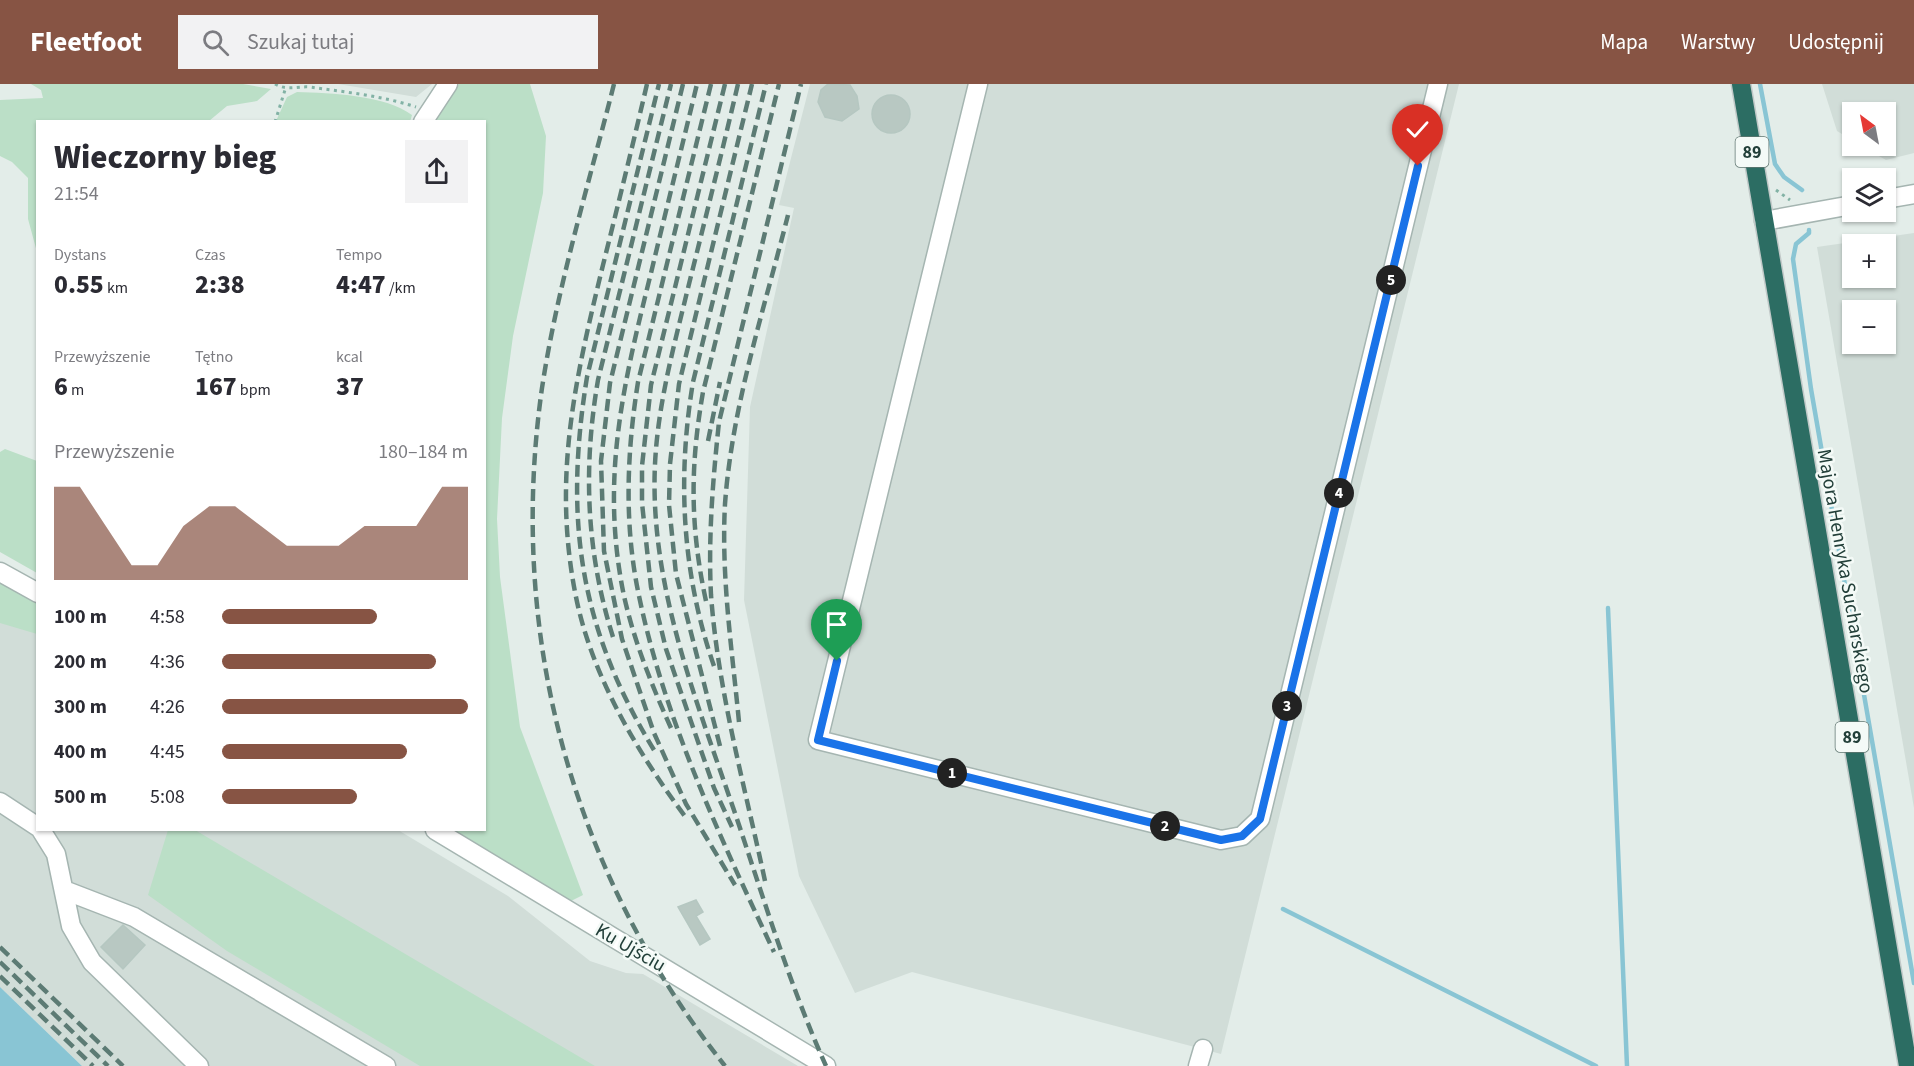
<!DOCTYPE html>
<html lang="pl">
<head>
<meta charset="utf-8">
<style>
  :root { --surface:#fff; --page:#f2f2f3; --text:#2b2b33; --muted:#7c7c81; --accent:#875444 }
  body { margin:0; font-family:"Source Sans 3",sans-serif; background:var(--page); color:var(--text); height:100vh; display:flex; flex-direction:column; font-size:22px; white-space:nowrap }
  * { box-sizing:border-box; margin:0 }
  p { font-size:20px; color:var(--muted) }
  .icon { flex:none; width:33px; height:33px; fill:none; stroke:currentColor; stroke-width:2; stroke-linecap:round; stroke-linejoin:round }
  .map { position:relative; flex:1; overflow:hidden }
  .details { position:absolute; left:36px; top:36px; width:450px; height:711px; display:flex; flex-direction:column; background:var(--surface); border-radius:0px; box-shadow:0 2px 4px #0004 }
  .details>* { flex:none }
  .needle { width:39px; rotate:328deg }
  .tools { position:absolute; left:1842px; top:18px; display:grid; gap:12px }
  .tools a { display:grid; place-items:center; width:54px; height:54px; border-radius:0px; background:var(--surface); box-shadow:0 2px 4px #0004; font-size:30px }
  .pin { position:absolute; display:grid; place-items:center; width:51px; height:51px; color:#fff; margin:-62px -26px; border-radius:50% 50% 50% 0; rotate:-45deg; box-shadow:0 0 6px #0007 }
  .pin .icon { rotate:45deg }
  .km { position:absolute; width:30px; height:30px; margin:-15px; border-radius:50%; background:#222; color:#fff; font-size:16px; line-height:30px; text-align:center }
  .round { display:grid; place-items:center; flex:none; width:63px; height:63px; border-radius:0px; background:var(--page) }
  .headline { display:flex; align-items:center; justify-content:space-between; height:102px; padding:0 18px }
  h1 { font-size:33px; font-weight:800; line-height:45px }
  .stats { display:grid; grid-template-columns:repeat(3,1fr); gap:9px; height:102px; padding:6px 18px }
  .stats div { display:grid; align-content:center }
  .stats b { font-size:26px; font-weight:800 }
  .stats small { font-size:16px; font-weight:400 }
  .stats p { font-size:16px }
  .chart { height:168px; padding:12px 18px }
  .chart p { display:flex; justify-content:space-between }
  .chart svg { width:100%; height:108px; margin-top:6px; fill:var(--accent); opacity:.7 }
  ul { padding:0 18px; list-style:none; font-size:20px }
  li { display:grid; grid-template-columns:96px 72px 1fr; align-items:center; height:45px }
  li i { height:15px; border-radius:8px; background:var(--accent) }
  header { display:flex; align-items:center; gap:36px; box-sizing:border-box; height:84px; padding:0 30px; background:var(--accent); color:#fff }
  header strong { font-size:28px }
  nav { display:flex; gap:33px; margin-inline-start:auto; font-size:21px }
  .search { width:420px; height:54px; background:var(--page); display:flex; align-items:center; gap:15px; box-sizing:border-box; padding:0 21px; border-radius:0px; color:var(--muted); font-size:22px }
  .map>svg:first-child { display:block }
  .built { fill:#d1ddd8; fill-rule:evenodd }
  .green { fill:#bbdfc7 }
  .water { fill:#89c5d4 }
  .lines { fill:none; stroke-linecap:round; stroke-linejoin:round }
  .stream { stroke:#89c5d4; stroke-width:4.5 }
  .building { fill:#b8c8c2; stroke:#b5c7c1; stroke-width:1.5 }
  .minor-casing { stroke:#a5b5b1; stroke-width:21 }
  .highway-casing { stroke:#c1c9c8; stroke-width:21 }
  .path { stroke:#82b2a5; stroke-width:3; stroke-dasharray:3 4.5; stroke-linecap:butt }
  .minor { stroke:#fff; stroke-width:18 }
  .highway { stroke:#2c6d63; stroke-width:18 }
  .rail { stroke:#5c7b74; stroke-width:4.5; stroke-dasharray:12 6; stroke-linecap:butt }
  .route-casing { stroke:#fff; stroke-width:12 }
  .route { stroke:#1a73e8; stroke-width:8 }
  .labels { text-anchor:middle; stroke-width:5; stroke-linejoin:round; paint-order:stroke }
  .shield { fill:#f4faf7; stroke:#617772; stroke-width:1.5 }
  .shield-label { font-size:18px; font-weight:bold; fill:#223f39 }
  .street-label { font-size:20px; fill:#223f39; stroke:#f4faf7 }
</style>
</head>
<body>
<header>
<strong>Fleetfoot</strong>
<div class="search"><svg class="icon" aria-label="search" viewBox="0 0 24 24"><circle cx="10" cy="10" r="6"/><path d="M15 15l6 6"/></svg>Szukaj tutaj</div>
<nav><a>Mapa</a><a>Warstwy</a><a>Udostępnij</a></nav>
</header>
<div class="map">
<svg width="1914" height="982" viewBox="0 0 1914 982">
  <rect width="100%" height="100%" fill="#e3ede9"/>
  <!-- built -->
  <path class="built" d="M 338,0 L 432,0 L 416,13 Z
    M 810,0 L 1459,0 L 1221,970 L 912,888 L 855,909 L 799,792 L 744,516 L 750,323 L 794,124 L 779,121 Z
    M 1822,0 L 1914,0 L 1914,69 L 1886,76 L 1861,62 L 1886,62 L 1886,28 L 1852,28 L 1852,56 L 1837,47 Z
    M 1914,149 L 1914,724 L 1817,163 ZM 1886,160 L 1886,194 L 1852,194 L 1852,160 ZM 1852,226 L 1886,226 L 1886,260 L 1852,260 Z
    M 0,526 L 37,549 L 38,746 L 398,746 L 508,812 L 590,877 L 626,889 L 643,890 L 798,982 L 82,982 L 0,903 Z"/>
  <!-- green -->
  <path class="green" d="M 31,0 L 243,0 L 271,5 L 257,17 L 227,22 L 209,37 L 38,38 L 37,168 L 28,135 L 28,94 L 12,78 L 0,72 L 0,16 L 43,14 L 41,6 Z
    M 459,0 L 530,0 L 546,52 L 543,109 L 513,252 L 502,334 L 497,435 L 500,493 L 520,643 L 583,811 L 571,817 L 453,746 L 484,746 L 484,38 L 435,37 Z
    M 297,8 C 331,9 385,11 412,31 L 410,38 L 276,37 L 287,13 Z
    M 5,365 L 37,377 L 37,489 L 0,468 L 0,368 Z
    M 0,494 L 37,514 L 37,550 L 0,539 Z
    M 168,746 L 195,746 L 595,982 L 420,982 L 227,867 L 148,811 Z"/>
  <!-- water -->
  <path class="water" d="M 0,903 L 82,982 L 0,982 Z"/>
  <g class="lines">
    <!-- stream -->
    <path class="stream" d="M 1760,0 L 1775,80 L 1784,93 L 1802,106
      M 1809,146 L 1809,149 L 1796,160 L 1793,175 L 1811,305 L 1914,899
      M 1608,524 L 1627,982
      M 1283,825 L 1596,982"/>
  </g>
  <!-- building -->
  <path class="building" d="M 828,0 L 850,1 L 857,12 L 859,25 L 842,37 L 825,33 L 818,18 L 821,6 Z
    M872 30a19 19 0 1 1 38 0a19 19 0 1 1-38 0Z
    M 696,816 L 703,828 L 696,832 L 710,855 L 700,861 L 678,823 Z
    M 123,841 L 145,861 L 123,885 L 101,863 Z"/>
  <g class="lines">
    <defs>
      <path id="minor" d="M 978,0 L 818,656 L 1221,756 L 1242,752 L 1260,735 L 1438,0
        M 423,38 L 448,0
        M 1886,115 L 1914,110
        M 1764,137 L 1852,121
        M 0,488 L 38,509
        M 0,718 L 38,743
        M 41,746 L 56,770 L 71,842 L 92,878 L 199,982
        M 435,746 L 826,982
        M 64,806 L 134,833 L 386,982
        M 1198,982 L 1203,965"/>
      <path id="highway" d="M 1741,0 L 1908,982"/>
    </defs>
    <!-- minor casing -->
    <use href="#minor" class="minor-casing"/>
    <!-- highway casing -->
    <use href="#highway" class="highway-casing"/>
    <!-- path -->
    <path class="path" d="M 275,0 C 288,7 296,2 310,3 C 345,8 383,12 416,23
      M 275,38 L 285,6
      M 1776,106 L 1790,116"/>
    <!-- minor -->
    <use href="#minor" class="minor"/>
    <!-- highway -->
    <use href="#highway" class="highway"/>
    <!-- rail -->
    <path class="rail" d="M 614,0 C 589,99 557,204 542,304 C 507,549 571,788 725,982
      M 647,0 C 633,60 618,121 603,181 C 575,296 552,394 576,513 C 592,593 639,671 687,735
      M 683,0 L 610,299 L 601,377 L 604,467 L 622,555 L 654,649 L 686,720 L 735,801
      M 711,0 L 638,298 C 627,367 624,438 638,507 C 663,632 720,753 774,868
      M 725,0 L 651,301 L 642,382 L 642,419 L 651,503 L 666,565 L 714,704 L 732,743
      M 738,0 C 722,68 705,136 688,204 C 674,262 658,319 655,380 C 649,505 700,625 739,741 C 766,822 791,904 826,982
      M 708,357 L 720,298
      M 706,517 C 690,443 690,382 703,308 L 779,0
      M 613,553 C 586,468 583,383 598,296 L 671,0
      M 714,582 C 682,490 677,394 693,298 L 766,0
      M 739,638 C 732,565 721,493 725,420 C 732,322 764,226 788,131
      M 671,644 C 652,602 634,557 624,512 C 600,396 623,301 651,189 C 666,126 682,63 697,0
      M 720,662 L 676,490 L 669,421 L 670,380 L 679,300 L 752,0
      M 654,666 C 579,543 564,435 587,293 L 659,0
      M 765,797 C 745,703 718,607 711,511 C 708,454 713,394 719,338 L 801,0
      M 0,863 L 123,982
      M 0,878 L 108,982
      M 0,892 L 93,982"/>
  </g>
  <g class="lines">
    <defs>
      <path id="route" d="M 837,577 L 818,656 L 1221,756 L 1242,752 L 1260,735 L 1418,82"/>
    </defs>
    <!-- route casing -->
    <use href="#route" class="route-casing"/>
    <!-- route -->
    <use href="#route" class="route"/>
  </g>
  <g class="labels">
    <!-- shield labels -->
    <g class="shield">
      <rect x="1735.5" y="53" width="33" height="30" rx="4.5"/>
      <rect x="1835.5" y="638" width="33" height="30" rx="4.5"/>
    </g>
    <g class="shield-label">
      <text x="1752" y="74">89</text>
      <text x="1852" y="659">89</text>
    </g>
    <!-- street labels -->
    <g class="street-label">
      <text transform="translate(1846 487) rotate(80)" y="7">Majora Henryka Sucharskiego</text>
      <text transform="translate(631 863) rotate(30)" y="7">Ku Ujściu</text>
    </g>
  </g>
</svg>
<div class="tools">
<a><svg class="needle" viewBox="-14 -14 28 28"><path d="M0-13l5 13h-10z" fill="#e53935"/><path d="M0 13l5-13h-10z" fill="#7c7c81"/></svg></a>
<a><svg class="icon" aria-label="layers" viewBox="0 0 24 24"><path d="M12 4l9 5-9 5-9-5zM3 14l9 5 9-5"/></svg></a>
<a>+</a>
<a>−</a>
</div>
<div class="pin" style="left:837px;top:577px;background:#1e9e55"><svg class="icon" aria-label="arrive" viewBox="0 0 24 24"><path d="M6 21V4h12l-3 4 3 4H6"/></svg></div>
<div class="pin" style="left:1418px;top:82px;background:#d93025"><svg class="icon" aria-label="check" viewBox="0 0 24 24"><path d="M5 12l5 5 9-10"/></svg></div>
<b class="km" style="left:952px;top:689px">1</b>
<b class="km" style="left:1165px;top:742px">2</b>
<b class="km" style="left:1287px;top:622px">3</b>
<b class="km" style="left:1339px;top:409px">4</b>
<b class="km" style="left:1391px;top:196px">5</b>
<section class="details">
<div class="headline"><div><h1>Wieczorny bieg</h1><p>21:54</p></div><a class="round"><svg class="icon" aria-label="share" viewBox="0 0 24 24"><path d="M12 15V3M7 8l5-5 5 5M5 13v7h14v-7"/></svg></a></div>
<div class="stats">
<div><p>Dystans</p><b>0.55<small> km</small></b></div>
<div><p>Czas</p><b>2:38</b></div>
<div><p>Tempo</p><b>4:47<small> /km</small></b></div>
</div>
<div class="stats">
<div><p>Przewyższenie</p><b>6<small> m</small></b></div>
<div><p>Tętno</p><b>167<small> bpm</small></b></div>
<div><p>kcal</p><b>37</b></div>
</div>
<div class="chart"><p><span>Przewyższenie</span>180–184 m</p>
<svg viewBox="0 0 160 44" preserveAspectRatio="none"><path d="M0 44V6L10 6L20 22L30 38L40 38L50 22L60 14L70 14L80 22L90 30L100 30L110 30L120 22L130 22L140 22L150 6L160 6V44z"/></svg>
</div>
<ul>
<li><b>100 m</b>4:58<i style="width:63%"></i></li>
<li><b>200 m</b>4:36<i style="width:87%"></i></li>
<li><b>300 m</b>4:26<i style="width:100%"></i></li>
<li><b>400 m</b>4:45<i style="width:75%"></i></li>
<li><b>500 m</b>5:08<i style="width:55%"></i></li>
</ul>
</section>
</div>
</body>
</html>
